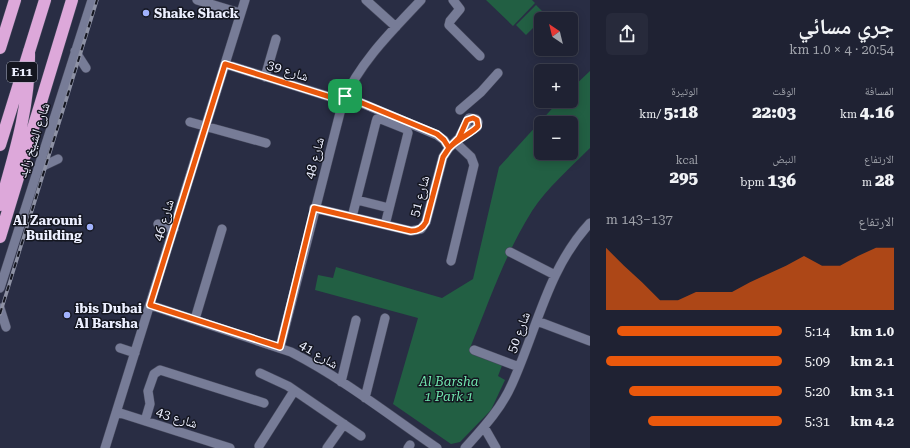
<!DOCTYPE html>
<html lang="ar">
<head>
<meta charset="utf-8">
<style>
  :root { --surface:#1f2233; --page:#272a3b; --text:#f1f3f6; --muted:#a1a4ac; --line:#3c3f4e; --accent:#ea580c }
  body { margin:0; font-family:"Roboto Serif","Noto Naskh Arabic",serif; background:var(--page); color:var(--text); direction:rtl; height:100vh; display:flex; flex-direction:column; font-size:15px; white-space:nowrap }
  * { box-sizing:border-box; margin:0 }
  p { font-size:13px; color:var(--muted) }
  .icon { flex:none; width:22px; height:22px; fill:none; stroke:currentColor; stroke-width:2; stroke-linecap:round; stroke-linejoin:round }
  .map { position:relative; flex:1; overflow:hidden; direction:ltr }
  .drawer { display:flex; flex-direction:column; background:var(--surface); width:320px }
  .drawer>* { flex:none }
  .needle { width:26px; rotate:325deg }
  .fabs { position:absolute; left:534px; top:12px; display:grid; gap:8px }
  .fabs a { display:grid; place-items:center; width:44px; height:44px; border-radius:6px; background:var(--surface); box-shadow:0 2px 10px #0003,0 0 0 1px var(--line); font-size:20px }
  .pin { position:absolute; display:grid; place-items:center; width:34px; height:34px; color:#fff; margin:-17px; border-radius:8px; box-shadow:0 2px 6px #0006 }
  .round { display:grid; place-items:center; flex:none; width:42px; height:42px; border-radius:6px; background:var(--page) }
  .head { display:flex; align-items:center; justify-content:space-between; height:68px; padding:0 16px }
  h1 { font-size:22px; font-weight:800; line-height:30px }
  .metrics { display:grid; grid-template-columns:repeat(3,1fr); gap:6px; height:68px; padding:4px 16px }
  .metrics div { display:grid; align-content:center }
  .metrics b { font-size:17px; font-weight:800 }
  .metrics small { font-size:11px; font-weight:400 }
  .metrics p { font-size:11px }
  .chart { height:112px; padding:8px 16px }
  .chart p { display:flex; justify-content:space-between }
  .chart svg { width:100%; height:72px; margin-top:4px; fill:var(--accent); opacity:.7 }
  ul { padding:0 16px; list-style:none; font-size:13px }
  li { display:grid; grid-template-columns:64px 48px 1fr; align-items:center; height:30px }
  li i { height:10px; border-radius:5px; background:var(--accent) }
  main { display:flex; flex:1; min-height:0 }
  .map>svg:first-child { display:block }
  .green { fill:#225f43; fill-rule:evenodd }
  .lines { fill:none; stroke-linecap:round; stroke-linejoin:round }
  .minor-casing { stroke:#46495d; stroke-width:10 }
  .highway-casing { stroke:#46495d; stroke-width:13 }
  .minor { stroke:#777c97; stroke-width:9 }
  .highway { stroke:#dda8da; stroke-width:12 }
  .rail-casing { stroke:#8d91a4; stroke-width:3.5 }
  .rail { stroke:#141620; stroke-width:2; stroke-dasharray:6; stroke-linecap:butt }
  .route-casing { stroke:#fff; stroke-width:8 }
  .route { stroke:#ea580c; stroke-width:5 }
  .poi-dot { fill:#a1b2fd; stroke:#141620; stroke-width:1.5 }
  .labels { text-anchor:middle; stroke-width:3; stroke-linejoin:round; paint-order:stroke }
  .shield { fill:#141620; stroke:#abaebc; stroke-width:1 }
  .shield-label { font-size:12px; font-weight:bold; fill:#ecefff }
  .poi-label { font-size:13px; font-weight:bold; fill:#ecefff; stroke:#141620; text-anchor:start }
  .street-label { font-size:13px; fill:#ecefff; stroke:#141620 }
  .park-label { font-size:13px; font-style:italic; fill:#70e5ad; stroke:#141620 }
</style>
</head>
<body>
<main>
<section class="drawer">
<div class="head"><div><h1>جري مسائي</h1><p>20:54 · 4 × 1.0 km</p></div><a class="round"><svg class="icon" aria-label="share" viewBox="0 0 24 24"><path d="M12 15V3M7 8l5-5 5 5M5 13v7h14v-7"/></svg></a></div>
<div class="metrics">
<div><p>المسافة</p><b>4.16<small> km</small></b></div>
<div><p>الوقت</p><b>22:03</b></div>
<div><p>الوتيرة</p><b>5:18<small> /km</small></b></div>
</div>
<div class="metrics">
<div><p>الارتفاع</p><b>28<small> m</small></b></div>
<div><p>النبض</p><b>136<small> bpm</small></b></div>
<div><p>kcal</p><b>295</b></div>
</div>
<div class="chart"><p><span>الارتفاع</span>137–143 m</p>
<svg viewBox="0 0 160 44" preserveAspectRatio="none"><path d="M0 44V6L10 17L20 27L30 38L40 38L50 33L60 33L70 33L80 27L90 22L100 17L110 11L120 17L130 17L140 11L150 6L160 6V44z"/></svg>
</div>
<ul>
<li><b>1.0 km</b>5:14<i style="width:94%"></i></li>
<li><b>2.1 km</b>5:09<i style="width:100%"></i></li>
<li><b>3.1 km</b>5:20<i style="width:87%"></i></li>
<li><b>4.2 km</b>5:31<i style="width:76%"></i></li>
</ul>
</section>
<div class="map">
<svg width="590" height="448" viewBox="0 0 590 448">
  <rect width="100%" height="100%" fill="#292d44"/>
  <!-- green -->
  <path class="green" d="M 486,0 L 532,0 L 535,3 L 513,26 Z
    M 536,5 L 546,15 L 526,35 L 516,25 Z
    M 590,71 L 590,148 C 570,168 547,188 532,211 C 505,254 489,302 470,348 L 503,363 L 498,376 L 505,380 L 491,410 L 460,442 L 451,444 L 393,404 L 418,318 L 315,290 L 318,275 L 333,278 L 336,267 L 442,298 L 473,279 L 499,167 L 559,101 L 571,101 L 571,89 ZM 541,123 L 571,123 L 571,153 L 541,153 Z"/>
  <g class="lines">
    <defs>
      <path id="minor" d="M 197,0 L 240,13
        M 366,0 L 396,27
        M 453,0 L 460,9 L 450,21 L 449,25 L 480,56
        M 75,51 L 86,68
        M 225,64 L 343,101
        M 265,77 L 276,39
        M 345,96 L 437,135 L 444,140 L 449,148
        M 460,110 L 481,92 L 498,73
        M 469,118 L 476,119 L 478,122 L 477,127 L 459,138 Z
        M 190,122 L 266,143
        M 39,168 L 58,159
        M 357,200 L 389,208
        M 314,208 L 411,231 L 421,229 L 426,222 L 443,157 L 449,148 L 459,138
        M 352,217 L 376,122 L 377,119 L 381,119 L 406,129 L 408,133 L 385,225
        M 158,224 L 174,229
        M 510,252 L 555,275
        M 451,261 L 474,165 L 471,157 L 455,142
        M 0,288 L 92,0
        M 150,305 L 291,352 C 342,378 389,415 437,448
        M 0,308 L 6,327
        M 195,319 L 222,229
        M 537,321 L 590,341
        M 280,347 L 343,101 C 361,61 391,32 421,0
        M 120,348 L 135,353
        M 474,350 L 519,367
        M 260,373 L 288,386 L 361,436
        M 341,382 L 356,320
        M 365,398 L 385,318
        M 117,412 L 230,448
        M 145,421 L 150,404 L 148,391 L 154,374 L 160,370 L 264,403
        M 484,427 L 496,448
        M 259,446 L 294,391
        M 105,448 L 245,0
        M 327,448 L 344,424
        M 408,448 L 410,445
        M 465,448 C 483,428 501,409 512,384 C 537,329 548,268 590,223"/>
      <path id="highway" d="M 0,48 L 15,0
        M 0,145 L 45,0
        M 0,205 C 15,153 30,106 29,51
        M 0,237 L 72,0"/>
    </defs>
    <!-- minor casing -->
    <use href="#minor" class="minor-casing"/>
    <!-- highway casing -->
    <use href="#highway" class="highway-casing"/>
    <!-- minor -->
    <use href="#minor" class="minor"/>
    <!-- highway -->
    <use href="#highway" class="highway"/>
    <defs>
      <path id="rail" d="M 0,314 L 97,0"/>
    </defs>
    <!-- rail casing -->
    <use href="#rail" class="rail-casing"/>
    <!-- rail -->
    <use href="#rail" class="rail"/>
  </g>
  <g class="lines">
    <defs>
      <path id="route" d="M 345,96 L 343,101 L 225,64 L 150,305 L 280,347 L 314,208 L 411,231 C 418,231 423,228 426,222 L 443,157 L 449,148 L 459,138 L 467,120 L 473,118 L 477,120 L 478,126 C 474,132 457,139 449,148 L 444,140 L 437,134 L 345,96"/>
    </defs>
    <!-- route casing -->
    <use href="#route" class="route-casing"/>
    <!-- route -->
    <use href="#route" class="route"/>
  </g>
  <!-- markers -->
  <g class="poi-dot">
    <circle cx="146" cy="13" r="4"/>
    <circle cx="90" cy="227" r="4"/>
    <circle cx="67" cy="315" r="4"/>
  </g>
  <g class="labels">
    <!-- shield labels -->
    <rect class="shield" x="7" y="62" width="30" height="20" rx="3"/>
    <g class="shield-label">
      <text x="22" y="76">E11</text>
    </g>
    <!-- poi labels -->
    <g class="poi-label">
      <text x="154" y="18">Shake Shack</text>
      <text x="82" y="225" text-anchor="end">Al Zarouni<tspan x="82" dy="15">Building</tspan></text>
      <text x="75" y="313">ibis Dubai<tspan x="75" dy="15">Al Barsha</tspan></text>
    </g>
    <!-- street labels -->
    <g class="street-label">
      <text transform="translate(288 70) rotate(18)" y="5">شارع 39</text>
      <text transform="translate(33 140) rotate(-72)" y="5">شارع الشيخ زايد</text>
      <text transform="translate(314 158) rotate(-75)" y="5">شارع 48</text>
      <text transform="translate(419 196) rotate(-74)" y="5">شارع 51</text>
      <text transform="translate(163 220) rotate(-73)" y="5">شارع 46</text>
      <text transform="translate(518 332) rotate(-69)" y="5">شارع 50</text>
      <text transform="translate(319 354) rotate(31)" y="5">شارع 41</text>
      <text transform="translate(177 417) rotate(18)" y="5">شارع 43</text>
    </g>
    <!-- park labels -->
    <g class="park-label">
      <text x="449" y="386">Al Barsha<tspan x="449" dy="15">1 Park 1</tspan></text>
    </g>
  </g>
</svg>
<div class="fabs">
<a><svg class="needle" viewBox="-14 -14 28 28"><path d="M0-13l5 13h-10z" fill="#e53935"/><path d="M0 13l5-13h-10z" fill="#a1a4ac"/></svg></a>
<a>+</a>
<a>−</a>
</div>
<div class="pin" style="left:345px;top:96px;background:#1e9e55"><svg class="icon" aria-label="arrive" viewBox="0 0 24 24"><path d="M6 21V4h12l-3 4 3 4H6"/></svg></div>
</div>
</main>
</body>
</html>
